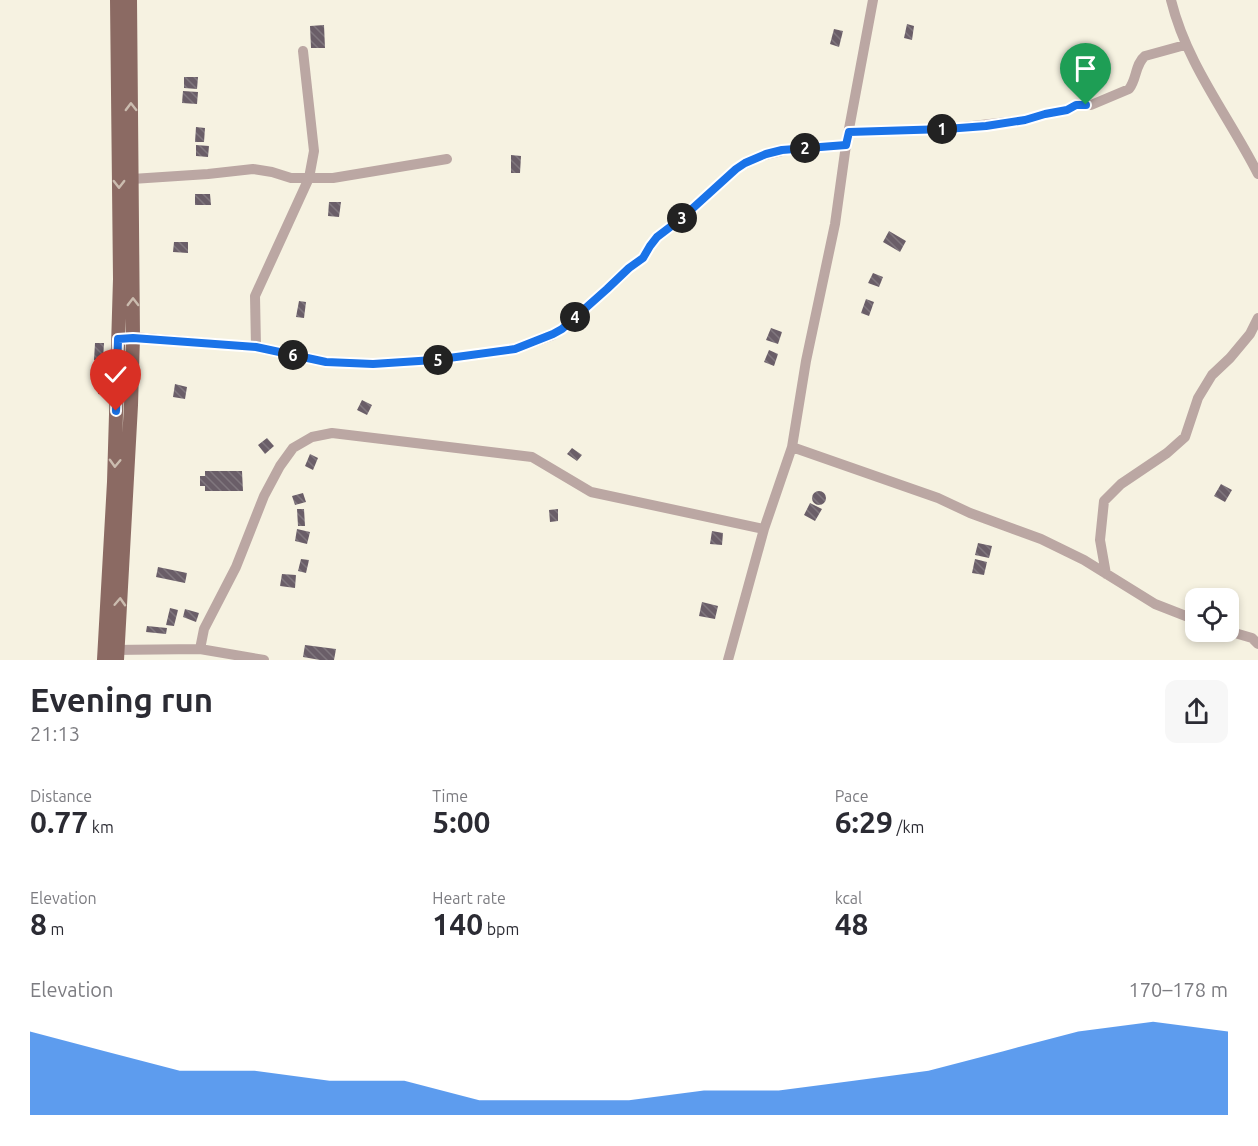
<!DOCTYPE html>
<html lang="en">
<head>
<meta charset="utf-8">
<style>
  :root { --surface:#fff; --page:#f7f7f7; --text:#2b2b33; --muted:#7c7c81; --accent:#1a73e8 }
  body { margin:0; font-family:Ubuntu,sans-serif; background:var(--page); color:var(--text); height:100vh; display:flex; flex-direction:column; font-size:22px; white-space:nowrap }
  * { box-sizing:border-box; margin:0 }
  p { font-size:20px; color:var(--muted) }
  .icon { flex:none; width:33px; height:33px; fill:none; stroke:currentColor; stroke-width:2; stroke-linecap:round; stroke-linejoin:round }
  .map { position:relative; height:660px; overflow:hidden }
  .side { display:flex; flex-direction:column; background:var(--surface); flex:1 }
  .side>* { flex:none }
  .controls { position:absolute; left:1185px; top:588px; display:grid; gap:12px }
  .controls a { display:grid; place-items:center; width:54px; height:54px; border-radius:12px; background:var(--surface); box-shadow:0 3px 9px #0003; font-size:30px }
  .pin { position:absolute; display:grid; place-items:center; width:51px; height:51px; color:#fff; margin:-62px -26px; border-radius:50% 50% 50% 0; rotate:-45deg; box-shadow:0 0 6px #0007 }
  .pin .icon { rotate:45deg }
  .km { position:absolute; width:30px; height:30px; margin:-15px; border-radius:50%; background:#222; color:#fff; font-size:16px; line-height:30px; text-align:center }
  .round { display:grid; place-items:center; flex:none; width:63px; height:63px; border-radius:12px; background:var(--page) }
  .overview { display:flex; align-items:center; justify-content:space-between; height:102px; padding:0 30px }
  h1 { font-size:33px; font-weight:700; line-height:45px }
  .metrics { display:grid; grid-template-columns:repeat(3,1fr); gap:9px; height:102px; padding:6px 30px }
  .metrics div { display:grid; align-content:center }
  .metrics b { font-size:30px; font-weight:700 }
  .metrics small { font-size:16px; font-weight:400 }
  .metrics p { font-size:16px }
  .chart { height:168px; padding:12px 30px }
  .chart p { display:flex; justify-content:space-between }
  .chart svg { width:100%; height:108px; margin-top:6px; fill:var(--accent); opacity:.7 }
  .map>svg:first-child { display:block }
  .building { fill:url(#building-back-hatch) }
  .lines { fill:none; stroke-linecap:round; stroke-linejoin:round }
  .minor { stroke:#bba7a3; stroke-width:10 }
  .major { stroke:#8b6a63; stroke-width:14 }
  .oneway { stroke:#cbbcaf }
  .route-casing { stroke:#fff; stroke-width:12 }
  .route { stroke:#1a73e8; stroke-width:8 }
</style>
</head>
<body>
<div class="map">
<svg width="1258" height="660" viewBox="0 0 1258 660">
  <defs>
    <pattern id="building-back-hatch" width="6" height="6" patternUnits="userSpaceOnUse" patternTransform="scale(1.5)"><rect width="6" height="6" fill="#6a5e68"/><path d="M-1 5l2 2M0 0l6 6M5-1l2 2" fill="none" stroke="#80777e"/></pattern>
  </defs>
  <rect width="100%" height="100%" fill="#f6f2e1"/>
  <!-- building -->
  <path class="building" d="M 907,24 L 914,26 L 912,40 L 904,38 Z
    M 324,25 L 325,48 L 311,48 L 310,26 Z
    M 834,29 L 843,31 L 839,47 L 830,44 Z
    M 184,77 L 198,77 L 197,89 L 184,88 Z
    M 183,91 L 198,92 L 197,104 L 182,103 Z
    M 196,127 L 205,128 L 204,142 L 195,142 Z
    M 196,145 L 209,146 L 208,157 L 196,156 Z
    M 511,155 L 521,156 L 520,173 L 511,173 Z
    M 195,194 L 210,194 L 211,205 L 195,205 Z
    M 329,202 L 341,202 L 339,217 L 328,216 Z
    M 889,231 L 906,241 L 900,252 L 883,242 Z
    M 174,242 L 188,242 L 188,253 L 173,252 Z
    M 873,273 L 883,277 L 879,287 L 868,283 Z
    M 866,299 L 874,302 L 869,316 L 861,313 Z
    M 299,301 L 306,302 L 304,318 L 296,317 Z
    M 771,328 L 782,332 L 778,344 L 766,340 Z
    M 95,343 L 104,343 L 103,360 L 94,360 Z
    M 769,350 L 778,354 L 774,366 L 764,362 Z
    M 99,381 L 109,382 L 108,395 L 98,394 Z
    M 175,384 L 187,387 L 185,399 L 173,397 Z
    M 362,400 L 372,405 L 367,415 L 357,410 Z
    M 267,438 L 274,446 L 265,454 L 258,445 Z
    M 572,448 L 582,455 L 577,461 L 567,454 Z
    M 310,454 L 318,458 L 313,470 L 305,466 Z
    M 205,471 L 242,471 L 243,491 L 205,491 L 205,486 L 200,486 L 200,476 L 205,476 Z
    M 1221,484 L 1232,490 L 1225,502 L 1214,496 Z
    M812 498a7 7 0 1 1 14 0a7 7 0 1 1-14 0Z
    M 303,493 L 306,502 L 295,505 L 292,496 Z
    M 810,503 L 822,509 L 815,521 L 804,515 Z
    M 297,509 L 304,509 L 305,526 L 298,526 Z
    M 558,509 L 558,521 L 550,522 L 549,510 Z
    M 297,529 L 310,532 L 307,544 L 295,541 Z
    M 712,531 L 723,533 L 722,545 L 710,544 Z
    M 978,543 L 992,546 L 989,558 L 975,555 Z
    M 301,559 L 309,560 L 306,573 L 298,571 Z
    M 975,559 L 987,562 L 984,575 L 972,573 Z
    M 158,567 L 187,573 L 185,583 L 156,577 Z
    M 282,574 L 296,575 L 295,588 L 280,586 Z
    M 702,602 L 718,606 L 715,619 L 699,616 Z
    M 170,608 L 178,610 L 174,626 L 166,625 Z
    M 185,609 L 199,613 L 196,622 L 183,617 Z
    M 147,626 L 167,628 L 166,634 L 146,632 Z
    M 305,645 L 336,649 L 334,660 L 320,660 L 303,657 Z"/>
  <g class="lines">
    <!-- minor -->
    <path class="minor" d="M 1171,0 C 1187,65 1228,115 1258,174
      M 849,132 L 946,129 L 1025,120 L 1045,114 L 1067,110 L 1076,105 L 1091,105 L 1129,89 C 1137,79 1135,64 1145,56 L 1185,45
      M 132,179 L 208,174 L 253,169 L 272,172 L 291,178 L 333,178 L 447,159
      M 127,338 L 133,337 L 256,347 L 326,362 L 373,364 L 434,360 L 515,349 L 553,335 L 562,329 L 607,289 L 629,268 L 643,258 L 650,246 L 657,237 L 683,218 L 736,169 C 769,147 807,148 846,145
      M 256,347 L 255,296 L 309,178 L 314,151 L 303,51
      M 792,447 L 938,498 L 970,513 L 1041,539 L 1084,560 L 1155,604 L 1196,620
      M 1106,574 L 1100,540 L 1104,501 L 1121,484 L 1167,453 L 1185,437 L 1198,398 L 1212,375 L 1230,358 L 1250,334 L 1258,318
      M 1228,631 L 1252,638 L 1258,644
      M 200,649 L 204,629 L 236,567 L 264,496 L 280,466 L 293,448 L 312,437 L 332,433 L 532,457 L 591,492 L 764,529
      M 112,650 L 200,649 L 264,660
      M 728,660 L 764,529 L 792,447 L 806,361 L 835,224 L 846,145 L 873,0"/>
    <!-- major -->
    <path class="major" d="M 104,660 L 114,482 L 120,279 L 117,0
      M 117,660 L 131,405 L 133,337 L 130,0"/>
  </g>
  <!-- one-way arrows -->
  <defs><path id="oneway-chevron" d="M-2-3.5L2.5 0L-2 3.5" fill="none" stroke-width="1.6" stroke-linecap="round" stroke-linejoin="round" transform="scale(1.5)"/></defs>
  <g class="oneway">
    <use href="#oneway-chevron" transform="translate(131 107) rotate(-91)"/>
    <use href="#oneway-chevron" transform="translate(119 184) rotate(90)"/>
    <use href="#oneway-chevron" transform="translate(133 302) rotate(-90)"/>
    <use href="#oneway-chevron" transform="translate(115 463) rotate(92)"/>
    <use href="#oneway-chevron" transform="translate(120 602) rotate(-87)"/>
  </g>
  <g class="lines">
    <defs>
      <path id="route" d="M 116,411 L 118,339 L 133,338 L 256,347 L 326,362 L 373,364 L 434,360 L 515,349 L 553,334 L 562,329 L 607,289 L 629,268 L 643,258 L 650,246 L 657,237 L 682,218 L 736,169 L 745,163 L 766,154 L 782,150 L 846,145 L 849,132 L 946,129 L 986,126 L 1025,120 L 1045,114 L 1067,110 L 1076,105 L 1086,105"/>
    </defs>
    <!-- route casing -->
    <use href="#route" class="route-casing"/>
    <!-- route -->
    <use href="#route" class="route"/>
  </g>
</svg>
<div class="controls">
<a><svg class="icon" aria-label="locate" viewBox="0 0 24 24"><circle cx="12" cy="12" r="6"/><path d="M12 2v4M12 18v4M2 12h4M18 12h4"/></svg></a>
</div>
<div class="pin" style="left:1086px;top:105px;background:#1e9e55"><svg class="icon" aria-label="arrive" viewBox="0 0 24 24"><path d="M6 21V4h12l-3 4 3 4H6"/></svg></div>
<div class="pin" style="left:116px;top:411px;background:#d93025"><svg class="icon" aria-label="check" viewBox="0 0 24 24"><path d="M5 12l5 5 9-10"/></svg></div>
<b class="km" style="left:942px;top:129px">1</b>
<b class="km" style="left:805px;top:148px">2</b>
<b class="km" style="left:682px;top:218px">3</b>
<b class="km" style="left:575px;top:317px">4</b>
<b class="km" style="left:438px;top:360px">5</b>
<b class="km" style="left:293px;top:355px">6</b>
</div>
<section class="side">
<div class="overview"><div><h1>Evening run</h1><p>21:13</p></div><a class="round"><svg class="icon" aria-label="share" viewBox="0 0 24 24"><path d="M12 15V3M7 8l5-5 5 5M5 13v7h14v-7"/></svg></a></div>
<div class="metrics">
<div><p>Distance</p><b>0.77<small> km</small></b></div>
<div><p>Time</p><b>5:00</b></div>
<div><p>Pace</p><b>6:29<small> /km</small></b></div>
</div>
<div class="metrics">
<div><p>Elevation</p><b>8<small> m</small></b></div>
<div><p>Heart rate</p><b>140<small> bpm</small></b></div>
<div><p>kcal</p><b>48</b></div>
</div>
<div class="chart"><p><span>Elevation</span>170–178 m</p>
<svg viewBox="0 0 160 44" preserveAspectRatio="none"><path d="M0 44V10L10 18L20 26L30 26L40 30L50 30L60 38L70 38L80 38L90 34L100 34L110 30L120 26L130 18L140 10L150 6L160 10V44z"/></svg>
</div>
</section>
</body>
</html>
